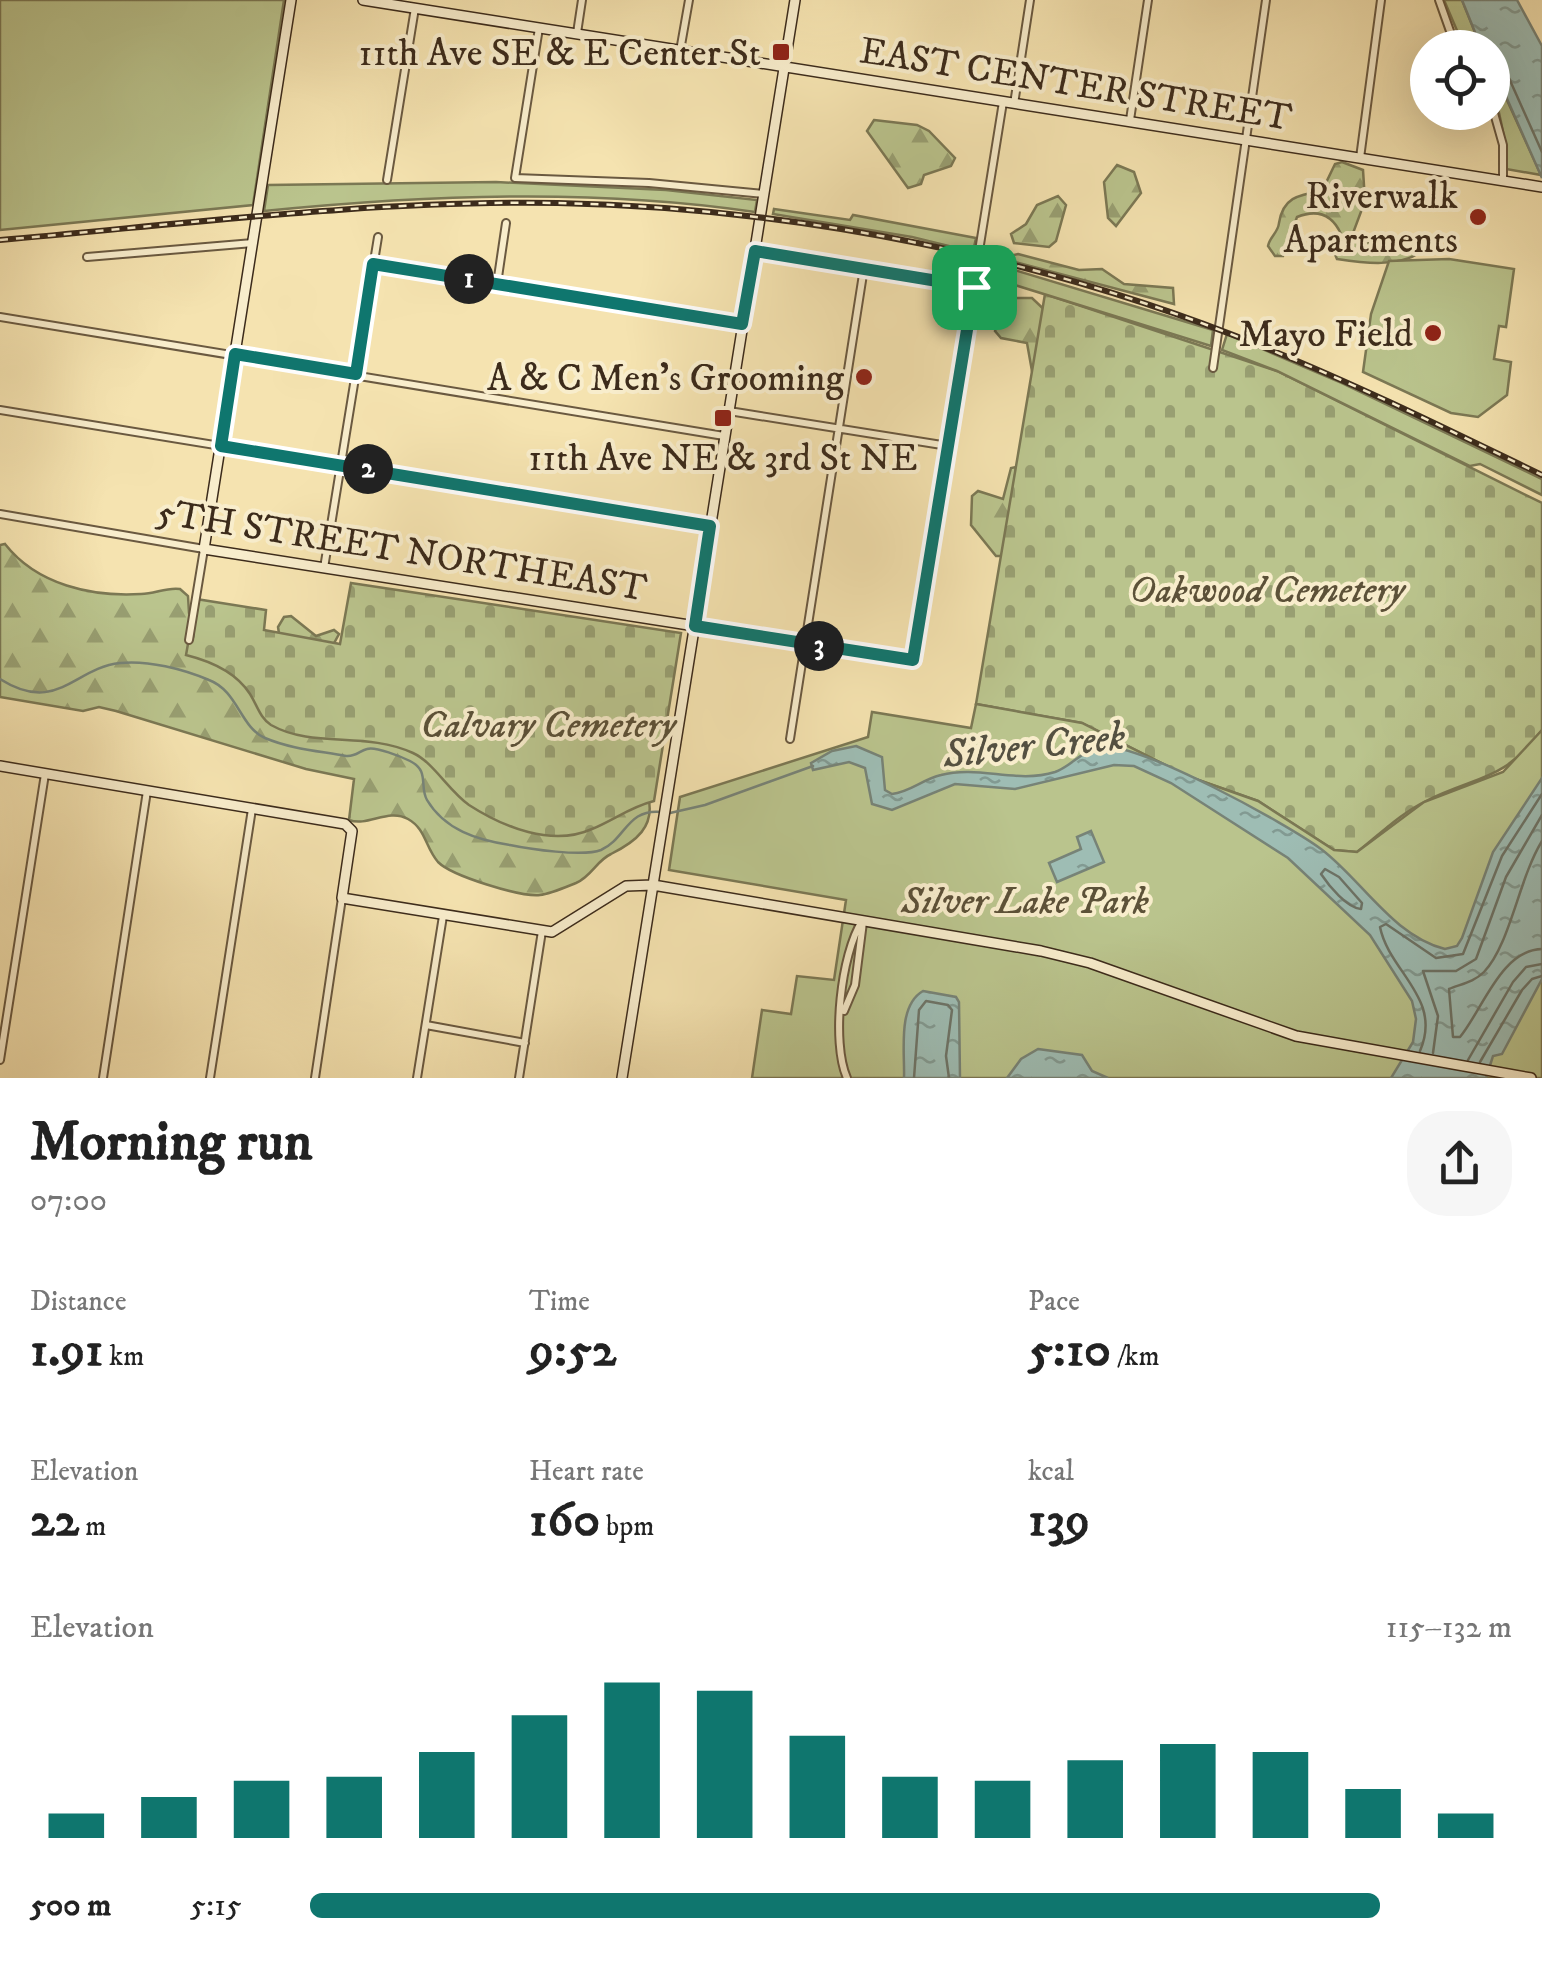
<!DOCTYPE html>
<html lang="en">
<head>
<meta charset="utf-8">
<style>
  :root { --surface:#fff; --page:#f6f6f6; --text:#222; --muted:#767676; --accent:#0f766e }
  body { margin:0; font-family:"IM FELL DW Pica",serif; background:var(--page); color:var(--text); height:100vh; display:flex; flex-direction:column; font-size:38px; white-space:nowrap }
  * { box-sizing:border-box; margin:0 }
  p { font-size:32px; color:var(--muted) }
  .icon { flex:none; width:55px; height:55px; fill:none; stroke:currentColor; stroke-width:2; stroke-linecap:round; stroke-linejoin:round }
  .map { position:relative; height:1078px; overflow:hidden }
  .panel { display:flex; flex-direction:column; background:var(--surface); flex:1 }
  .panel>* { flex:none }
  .tools { position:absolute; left:1410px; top:30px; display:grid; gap:20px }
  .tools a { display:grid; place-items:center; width:100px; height:100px; border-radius:50%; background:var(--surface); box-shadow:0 10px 40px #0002; font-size:50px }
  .pin { position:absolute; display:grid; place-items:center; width:85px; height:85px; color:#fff; margin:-42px; border-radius:20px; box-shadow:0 5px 15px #0006 }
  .km { position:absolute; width:50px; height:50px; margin:-25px; border-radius:50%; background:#222; color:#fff; font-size:28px; line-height:50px; text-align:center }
  .round { display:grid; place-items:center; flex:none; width:105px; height:105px; border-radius:40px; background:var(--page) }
  .overview { display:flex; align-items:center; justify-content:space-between; height:170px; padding:0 30px }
  h1 { font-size:55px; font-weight:800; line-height:75px }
  .stats { display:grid; grid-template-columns:repeat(3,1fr); gap:15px; height:170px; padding:10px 30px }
  .stats div { display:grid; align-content:center }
  .stats b { font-size:50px; font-weight:800 }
  .stats small { font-size:28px; font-weight:400 }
  .stats p { font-size:28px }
  .chart { height:280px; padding:20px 30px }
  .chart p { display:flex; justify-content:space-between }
  .chart svg { width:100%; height:180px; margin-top:10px; stroke:var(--accent); stroke-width:6 }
  ul { padding:0 30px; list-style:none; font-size:32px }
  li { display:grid; grid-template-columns:160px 120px 1fr; align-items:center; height:75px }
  li i { height:25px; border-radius:12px; background:var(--accent) }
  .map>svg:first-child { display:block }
  .forest { fill:url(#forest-firs); stroke:#7b7854; stroke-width:2.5 }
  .cemetery { fill:url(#cemetery-stones); stroke:#7b7854; stroke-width:2.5 }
  .green { fill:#bac48d; stroke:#7b7854; stroke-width:2.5 }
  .water { fill:url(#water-ripples); stroke:#778377; stroke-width:2.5 }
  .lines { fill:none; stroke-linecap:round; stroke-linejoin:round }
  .shore { stroke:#6d7468; stroke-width:2.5 }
  .stream { stroke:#778377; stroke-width:2.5 }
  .street-casing { stroke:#6a5940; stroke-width:10 }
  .secondary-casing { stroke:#3c2b1b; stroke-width:12 }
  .street { stroke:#f8edcc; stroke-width:6 }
  .secondary { stroke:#f8edcc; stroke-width:9 }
  .rail-casing { stroke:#3c2b1b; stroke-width:6 }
  .rail { stroke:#f8edcc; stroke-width:2.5; stroke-dasharray:8; stroke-linecap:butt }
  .route-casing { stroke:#fff; stroke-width:20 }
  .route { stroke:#0f766e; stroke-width:12 }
  .poi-dot { fill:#8f2418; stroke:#f8edcc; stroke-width:4 }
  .labels { text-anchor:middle; stroke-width:8; stroke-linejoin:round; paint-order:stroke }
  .poi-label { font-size:38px; fill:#3c2b1b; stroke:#f8edcc; text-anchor:end }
  .street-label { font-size:38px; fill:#3c2b1b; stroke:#f8edcc }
  .park-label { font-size:38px; font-style:italic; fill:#5c5138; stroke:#f8edcc }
  .water-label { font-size:40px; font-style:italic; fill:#545041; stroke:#f8edcc }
</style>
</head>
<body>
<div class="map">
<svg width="1542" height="1078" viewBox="0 0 1542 1078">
  <defs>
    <pattern id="forest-firs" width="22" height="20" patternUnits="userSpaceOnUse" patternTransform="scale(2.5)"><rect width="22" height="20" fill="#bac48d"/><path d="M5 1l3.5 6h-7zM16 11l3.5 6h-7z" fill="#989f72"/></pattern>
    <pattern id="cemetery-stones" width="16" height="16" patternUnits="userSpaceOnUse" patternTransform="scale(2.5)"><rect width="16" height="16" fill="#bac48d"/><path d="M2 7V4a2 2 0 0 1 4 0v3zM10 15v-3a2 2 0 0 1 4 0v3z" fill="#989f72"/></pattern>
    <pattern id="water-ripples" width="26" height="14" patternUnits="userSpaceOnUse" patternTransform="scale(2.5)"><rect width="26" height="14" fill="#9ebdb4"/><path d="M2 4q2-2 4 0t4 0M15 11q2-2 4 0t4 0" fill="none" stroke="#829a92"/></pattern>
  </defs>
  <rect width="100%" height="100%" fill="#f5e3b0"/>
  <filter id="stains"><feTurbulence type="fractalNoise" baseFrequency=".002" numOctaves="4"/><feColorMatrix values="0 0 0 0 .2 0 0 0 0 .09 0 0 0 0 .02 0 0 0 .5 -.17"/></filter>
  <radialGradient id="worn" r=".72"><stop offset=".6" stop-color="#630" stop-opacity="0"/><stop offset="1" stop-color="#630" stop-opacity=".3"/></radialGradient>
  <!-- forest -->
  <path class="forest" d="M 874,120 L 917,125 L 929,131 L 955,158 L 951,166 L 924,175 L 921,184 L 908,188 L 867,131 Z
    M 1342,162 L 1363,170 L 1365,201 L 1353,233 L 1359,243 L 1403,239 L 1422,245 L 1422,251 C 1400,268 1363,263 1337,259 L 1334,252 L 1341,234 C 1332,214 1317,209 1297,217 L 1283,256 L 1275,256 L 1268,246 C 1270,236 1278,233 1279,223 C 1283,198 1297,195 1322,191 L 1335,164 Z
    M 1117,165 L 1134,172 L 1141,193 L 1116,226 L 1108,218 L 1104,182 Z
    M 1058,196 L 1066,205 L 1056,241 L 1049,247 L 1014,243 L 1011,234 L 1026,224 L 1037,205 Z
    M 1018,254 L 1079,270 L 1102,269 L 1124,284 L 1173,288 L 1174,304 L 1011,261 L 1010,256 Z
    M 1016,298 L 1032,298 L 1051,316 L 1035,388 L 1027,343 L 1001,338 L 995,331 L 1005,307 Z
    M 1016,467 L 1006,556 L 996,556 L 971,525 L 972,496 L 978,491 L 1003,499 L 1011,468 Z
    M 5,544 C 37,585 92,597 141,594 C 155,594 166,587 180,589 L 188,596 L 189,613 L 198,631 L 648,796 C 656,827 635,842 611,854 C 596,861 592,876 576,883 C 566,887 550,894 540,895 C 520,897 452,876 438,862 C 425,847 426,829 408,819 C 388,808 368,827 349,820 L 354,779 L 306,769 L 116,711 L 99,707 L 83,711 L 0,697 L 0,545 Z
    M 291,616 L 316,636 L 334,630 L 339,634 L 333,645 L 280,640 L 278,627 L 284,617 Z"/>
  <!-- cemetery -->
  <path class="cemetery" d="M 1045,294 L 1277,371 L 1542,503 L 1542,730 C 1503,782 1478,775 1426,801 C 1401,813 1379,835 1357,852 L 1334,850 L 1258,801 L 1187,776 L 1082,723 L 976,704 Z
    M 351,583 L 681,633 L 654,801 C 630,807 614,820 592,829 C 552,847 503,827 469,805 C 449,791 433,762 413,753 C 365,731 314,749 271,725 C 260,718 257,705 250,694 C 236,672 210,661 186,655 L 196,599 L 266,610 L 264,630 L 340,644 Z"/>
  <!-- green -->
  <path class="green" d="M 0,0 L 284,0 L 253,205 L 0,230 Z
    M 1444,0 L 1462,0 L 1481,47 L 1464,47 Z
    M 1492,67 L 1541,175 L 1506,169 C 1508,133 1493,103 1492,67 Z
    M 496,182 L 666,190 L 757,200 L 755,212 C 594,188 425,195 264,211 L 268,185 Z
    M 774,209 L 850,220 L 853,215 L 976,238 L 973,252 L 912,237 L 773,214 Z
    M 1449,259 L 1514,269 L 1506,327 L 1499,326 L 1494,359 L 1511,362 L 1507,395 L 1478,417 L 1451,413 L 1363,372 L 1371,314 L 1389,261 Z
    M 991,263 L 1213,330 L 1211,346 L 989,277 Z
    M 1227,334 L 1342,383 L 1542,479 L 1542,495 L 1480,464 L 1470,466 L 1277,371 L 1222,350 Z
    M 976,704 L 1082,723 L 1187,776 L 1258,801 L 1334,850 L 1357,852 L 1424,802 L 1503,772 L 1542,730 L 1542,1078 L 752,1078 L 762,1010 L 791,1014 L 797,976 L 834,980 L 846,900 L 669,870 L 680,797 L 868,737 L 872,712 L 971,728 Z"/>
  <!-- water -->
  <path class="water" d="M 1462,0 L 1517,0 L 1542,46 L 1542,178 L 1493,67 L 1492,48 L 1481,47 Z
    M 856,746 L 882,757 L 885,790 L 892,794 C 910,792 923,779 941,775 C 979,765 1017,784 1055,772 C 1072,766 1082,750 1101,747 C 1137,741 1289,825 1321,849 C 1362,880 1393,936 1445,949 L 1457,946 L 1462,938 L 1493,852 L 1542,778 L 1542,979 L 1502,1054 L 1493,1056 L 1486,1078 L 1391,1078 L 1413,1042 L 1416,1019 L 1412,1001 L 1370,935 L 1288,858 L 1171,783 L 1134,766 L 1114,765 L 1015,789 L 955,784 L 892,810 L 872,804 L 865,768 L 849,762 L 813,770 L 811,763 L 832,751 Z
    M 1091,831 L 1104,862 L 1057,882 L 1049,863 L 1081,849 L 1077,837 Z
    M 923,991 L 956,997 L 959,1002 L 960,1078 L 904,1078 C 905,1052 897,1006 923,991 Z
    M 1038,1049 L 1082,1055 L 1092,1071 L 1108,1078 L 1007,1078 L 1021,1059 Z"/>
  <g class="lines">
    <!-- shore -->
    <path class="shore" d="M 1492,64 L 1504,67 L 1542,152
      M 1542,841 C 1519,878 1510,945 1484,972 C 1474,982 1461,984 1449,989 L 1453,1037 L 1460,1037 C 1483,1009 1501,950 1542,949
      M 1325,869 L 1339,877 L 1362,903 L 1361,909 C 1347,908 1329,886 1321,874 Z
      M 1420,1051 C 1443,998 1389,972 1380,927 L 1386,924 L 1436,958 L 1463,954 L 1502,856 L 1542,794
      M 1433,1053 L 1438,1016 L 1423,971 L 1456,971 L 1476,959 L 1506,877 L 1542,815
      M 1468,1060 L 1513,982 L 1526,967 L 1542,964
      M 1480,1062 L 1522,990 L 1532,979 L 1542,976
      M 914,1078 L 919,1010 L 926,1001 L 948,1005 L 952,1010 L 946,1056 L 949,1078"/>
    <!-- stream -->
    <path class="stream" d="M 0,679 C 57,715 74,668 120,663 C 148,660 183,669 209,680 C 238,691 240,727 265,738 C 291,749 319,751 346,756 C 356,757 359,751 367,749 C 375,746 402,757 410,761 C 430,771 419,786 427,800 C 445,830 477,840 510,845 C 529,849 583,857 601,850 C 626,839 627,808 662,812
      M 670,813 L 705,805 L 813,766"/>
    <defs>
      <path id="street" d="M 1439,0 L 1456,48
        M 539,28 L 515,178 L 649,183 L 764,194
        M 577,33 L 582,0
        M 680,51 L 689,0
        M 1014,104 L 1030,0
        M 1492,106 L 1503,145 L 1503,181
        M 1130,120 L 1148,0
        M 1360,158 L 1381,0
        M 387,180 L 415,8
        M 755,251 L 974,287
        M 87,257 L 253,243
        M 373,264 L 742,324
        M 497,284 L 506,223
        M 0,317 L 724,436
        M 1213,368 L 1266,0
        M 0,410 L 711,526
        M 729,411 L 948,446
        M 0,514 L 204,549 L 189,640
        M 324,568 L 378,237
        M 695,626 L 913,660 L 1003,102
        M 790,739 L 864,268
        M 844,1011 L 855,985 L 863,922
        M 426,1025 L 525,1043
        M 0,1060 L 45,774
        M 103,1078 L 147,791
        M 210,1078 L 252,809
        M 315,1078 L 342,898
        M 417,1078 L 443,916
        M 519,1078 L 542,931
        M 847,1078 C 831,1042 841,954 862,921"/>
      <path id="secondary" d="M 291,0 L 204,549 L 695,626
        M 363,0 L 1542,187
        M 0,766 L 345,824 L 352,831 L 342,898 L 552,932 L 626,886 L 653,885 L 1041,951 L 1090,963 L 1296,1036 L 1531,1078
        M 622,1078 L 795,0"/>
    </defs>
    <!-- street casing -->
    <use href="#street" class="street-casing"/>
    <!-- secondary casing -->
    <use href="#secondary" class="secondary-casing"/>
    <!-- street -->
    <use href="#street" class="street"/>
    <!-- secondary -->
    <use href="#secondary" class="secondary"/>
    <defs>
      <path id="rail" d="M 0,240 C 185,224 372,200 558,203 C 799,208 1043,257 1266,348 C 1360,386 1451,431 1542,475"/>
    </defs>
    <!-- rail casing -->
    <use href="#rail" class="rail-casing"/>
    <!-- rail -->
    <use href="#rail" class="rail"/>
  </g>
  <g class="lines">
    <defs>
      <path id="route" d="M 755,251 L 974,287 L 913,660 L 695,626 L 710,526 L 221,446 L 235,354 L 356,374 L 373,264 L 742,324 Z"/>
    </defs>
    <!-- route casing -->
    <use href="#route" class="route-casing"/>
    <!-- route -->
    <use href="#route" class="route"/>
  </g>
  <!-- markers -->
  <g class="poi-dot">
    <rect x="771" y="42" width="20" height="20" rx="5"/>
    <circle cx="1478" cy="217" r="10"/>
    <circle cx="1433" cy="333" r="10"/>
    <circle cx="864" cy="377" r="10"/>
    <rect x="713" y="408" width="20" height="20" rx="5"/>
  </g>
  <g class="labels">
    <!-- poi labels -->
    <g class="poi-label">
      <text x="761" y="65">11th Ave SE &amp; E Center St</text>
      <text x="1458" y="208">Riverwalk<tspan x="1458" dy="44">Apartments</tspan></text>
      <text x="1413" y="346">Mayo Field</text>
      <text x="844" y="390">A &amp; C Men's Grooming</text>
      <text x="723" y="470" text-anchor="middle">11th Ave NE &amp; 3rd St NE</text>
    </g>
    <!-- street labels -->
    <g class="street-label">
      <text transform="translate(1076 83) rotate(9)" y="13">EAST CENTER STREET</text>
      <text transform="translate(402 549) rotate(9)" y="13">5TH STREET NORTHEAST</text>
    </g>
    <!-- park labels -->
    <g class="park-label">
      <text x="1267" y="602">Oakwood Cemetery</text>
      <text x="548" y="737">Calvary Cemetery</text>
      <text x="1025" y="913">Silver Lake Park</text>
    </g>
    <!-- water labels -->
    <g class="water-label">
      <text transform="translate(1034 744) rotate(-6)" y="14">Silver Creek</text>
    </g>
  </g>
  <rect width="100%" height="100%" filter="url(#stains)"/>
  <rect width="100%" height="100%" fill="url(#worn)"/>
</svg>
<div class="tools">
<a><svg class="icon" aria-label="locate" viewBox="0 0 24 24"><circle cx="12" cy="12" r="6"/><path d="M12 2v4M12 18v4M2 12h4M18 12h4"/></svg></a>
</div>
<div class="pin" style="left:974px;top:287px;background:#1e9e55"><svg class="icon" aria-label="arrive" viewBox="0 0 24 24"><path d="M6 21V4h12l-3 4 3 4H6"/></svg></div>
<b class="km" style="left:469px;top:279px">1</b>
<b class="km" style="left:368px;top:469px">2</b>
<b class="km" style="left:819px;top:646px">3</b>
</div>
<section class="panel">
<div class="overview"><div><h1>Morning run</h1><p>07:00</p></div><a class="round"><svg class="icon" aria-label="share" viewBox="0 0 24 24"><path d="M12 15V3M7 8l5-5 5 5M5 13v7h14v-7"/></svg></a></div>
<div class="stats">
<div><p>Distance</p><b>1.91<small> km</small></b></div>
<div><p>Time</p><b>9:52</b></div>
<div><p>Pace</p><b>5:10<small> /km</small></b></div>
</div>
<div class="stats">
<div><p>Elevation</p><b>22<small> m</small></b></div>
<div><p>Heart rate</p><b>160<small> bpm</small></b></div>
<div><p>kcal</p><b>139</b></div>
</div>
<div class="chart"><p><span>Elevation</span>115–132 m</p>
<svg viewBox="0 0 160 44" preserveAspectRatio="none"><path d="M5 44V38M15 44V34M25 44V30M35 44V29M45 44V23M55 44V14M65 44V6M75 44V8M85 44V19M95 44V29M105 44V30M115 44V25M125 44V21M135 44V23M145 44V32M155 44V38"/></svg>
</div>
<ul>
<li><b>500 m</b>5:15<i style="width:89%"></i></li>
</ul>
</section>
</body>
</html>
